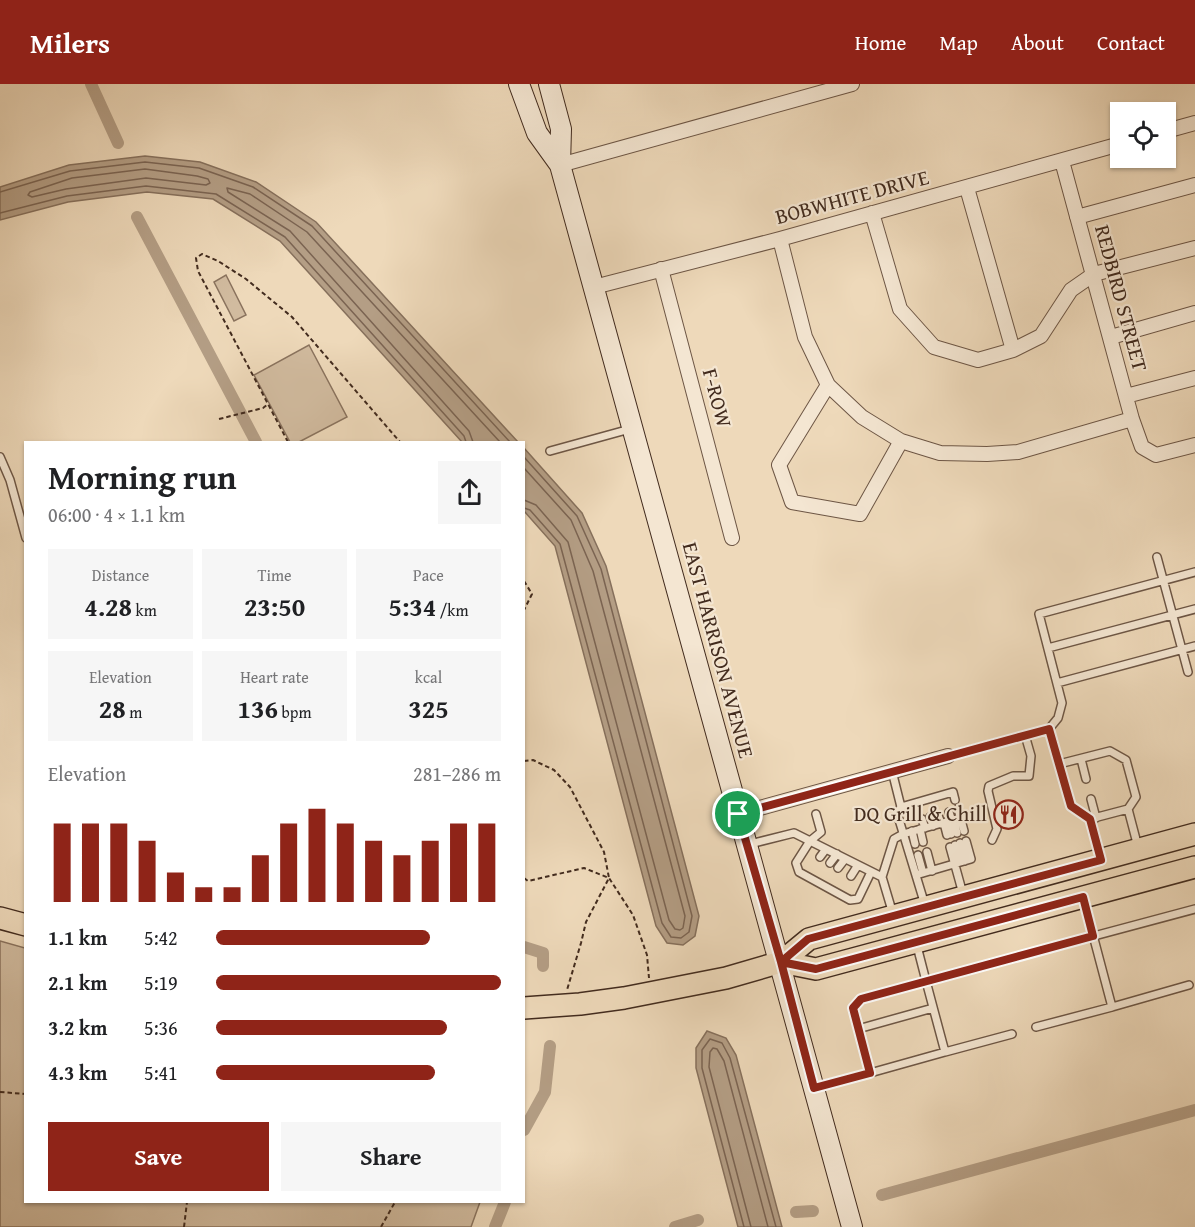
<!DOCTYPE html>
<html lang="en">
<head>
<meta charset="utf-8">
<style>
  :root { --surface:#fff; --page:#f6f6f6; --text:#202124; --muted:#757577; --accent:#8f2418 }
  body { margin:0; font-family:"Gentium Book Plus",serif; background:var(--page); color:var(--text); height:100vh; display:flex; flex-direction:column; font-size:22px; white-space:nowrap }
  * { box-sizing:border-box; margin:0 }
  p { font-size:20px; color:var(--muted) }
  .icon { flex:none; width:33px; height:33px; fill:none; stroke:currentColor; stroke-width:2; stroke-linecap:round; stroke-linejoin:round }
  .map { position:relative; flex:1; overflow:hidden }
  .panel { position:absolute; left:24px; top:357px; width:501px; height:762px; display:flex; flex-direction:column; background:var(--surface); border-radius:0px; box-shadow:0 2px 4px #0004 }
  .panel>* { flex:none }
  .fabs { position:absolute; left:1110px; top:18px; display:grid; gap:12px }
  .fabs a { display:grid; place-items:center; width:66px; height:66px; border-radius:0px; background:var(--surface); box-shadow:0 2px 4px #0004; font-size:30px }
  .pin { position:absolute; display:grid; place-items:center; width:51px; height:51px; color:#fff; margin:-26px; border:3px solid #fff; border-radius:50%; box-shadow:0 2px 6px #0007 }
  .round { display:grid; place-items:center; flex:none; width:63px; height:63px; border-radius:0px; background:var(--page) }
  .summary { display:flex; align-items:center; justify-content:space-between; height:102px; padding:0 24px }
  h1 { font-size:33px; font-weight:800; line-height:45px }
  .figures { display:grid; grid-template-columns:repeat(3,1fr); gap:9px; height:102px; padding:6px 24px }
  .figures div { display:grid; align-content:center; border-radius:0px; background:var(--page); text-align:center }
  .figures b { font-size:26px; font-weight:800 }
  .figures small { font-size:16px; font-weight:400 }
  .figures p { font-size:16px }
  .chart { height:168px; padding:12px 24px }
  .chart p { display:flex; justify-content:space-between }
  .chart svg { width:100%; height:108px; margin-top:6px; stroke:var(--accent); stroke-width:6 }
  .primary-button { display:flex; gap:12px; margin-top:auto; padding:12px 24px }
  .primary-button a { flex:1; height:69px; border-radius:0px; background:var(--accent); color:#fff; font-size:24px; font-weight:800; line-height:69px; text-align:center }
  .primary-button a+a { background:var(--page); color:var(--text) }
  ul { padding:0 24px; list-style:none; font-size:20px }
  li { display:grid; grid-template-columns:96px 72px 1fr; align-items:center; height:45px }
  li i { height:15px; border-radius:8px; background:var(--accent) }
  header { display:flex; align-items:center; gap:36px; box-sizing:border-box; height:84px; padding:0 30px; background:var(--accent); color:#fff }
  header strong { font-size:28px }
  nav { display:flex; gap:33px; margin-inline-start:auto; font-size:21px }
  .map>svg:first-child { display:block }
  .green { fill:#d1bb9f; stroke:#8a735e; stroke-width:1.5 }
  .water { fill:#b49e85; stroke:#86705c; stroke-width:1.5 }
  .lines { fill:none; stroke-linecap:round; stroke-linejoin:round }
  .shore { stroke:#7b6452; stroke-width:1.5 }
  .canal { stroke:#b49e85; stroke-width:12 }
  .lane-casing { stroke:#6d5645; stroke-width:10 }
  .street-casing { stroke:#6d5645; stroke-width:16 }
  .secondary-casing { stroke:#422b1e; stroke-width:22 }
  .primary-casing { stroke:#422b1e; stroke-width:24 }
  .path { stroke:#422b1e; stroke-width:2; stroke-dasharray:4.5 3; stroke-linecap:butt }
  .lane { stroke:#f4e6d2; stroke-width:7 }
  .street { stroke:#f4e6d2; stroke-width:14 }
  .secondary { stroke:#f4e6d2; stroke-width:20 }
  .primary { stroke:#eed9ba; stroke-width:21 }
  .route-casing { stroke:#fff; stroke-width:12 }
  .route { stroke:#8f2418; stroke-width:8 }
  .labels { text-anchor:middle; stroke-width:4.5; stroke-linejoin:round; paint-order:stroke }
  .street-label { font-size:21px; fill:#422b1e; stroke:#f4e6d2 }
  .poi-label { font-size:21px; fill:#422b1e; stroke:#f4e6d2; text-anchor:end }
</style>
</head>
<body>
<header>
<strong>Milers</strong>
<nav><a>Home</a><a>Map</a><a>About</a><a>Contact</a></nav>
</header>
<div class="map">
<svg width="1195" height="1143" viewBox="0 0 1195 1143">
  <rect width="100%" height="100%" fill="#eed9ba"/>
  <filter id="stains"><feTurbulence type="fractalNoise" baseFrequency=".00333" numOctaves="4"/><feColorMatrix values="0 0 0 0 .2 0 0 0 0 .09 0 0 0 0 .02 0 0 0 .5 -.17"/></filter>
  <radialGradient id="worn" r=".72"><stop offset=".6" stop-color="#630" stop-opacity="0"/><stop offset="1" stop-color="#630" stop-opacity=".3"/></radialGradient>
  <!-- green -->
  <path class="green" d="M 226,191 L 246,231 L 234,237 L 214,198 Z
    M 309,261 L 347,333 L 299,358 L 290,358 L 254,291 Z
    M 0,857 L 25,864 L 26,1118 L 480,1118 L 471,1143 L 0,1143 Z"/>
  <!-- water -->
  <path class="water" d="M 145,72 L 200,78 L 256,98 L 316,138 L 518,358 L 462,358 L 280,157 L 213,115 L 147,108 L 68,118 L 0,136 L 0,103 L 69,81 Z
    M 524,364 L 582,429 L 606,482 L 699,832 L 695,852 L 683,861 L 667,859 L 656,842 L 555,462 L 524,427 Z
    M 707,947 L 726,954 L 736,971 L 782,1143 L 738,1143 L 696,984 L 696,964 Z"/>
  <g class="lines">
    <!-- shore -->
    <path class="shore" d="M 145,85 L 197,92 L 208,95 L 210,99 L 206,101 L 146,94 L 66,105 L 32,113 L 28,111 L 30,108 L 72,94 Z
      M 0,108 L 70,87 L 145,78 L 199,84 L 253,103 L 312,142 L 510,358
      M 0,129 L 67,112 L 146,102 L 216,110 L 285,153 L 464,352 L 466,358
      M 473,358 L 469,347 L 290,147 L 228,108 L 227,104 L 250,110 L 307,148 L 500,358
      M 524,373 L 577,432 L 601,485 L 692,832 L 689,848 L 681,854 L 671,853 L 662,839 L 560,460 L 530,426 L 524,424
      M 524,384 L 571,436 L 593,487 L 685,832 L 683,844 L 680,846 L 675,845 L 669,836 L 568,458 L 536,421 L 524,416
      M 744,1143 L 702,984 L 702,966 L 710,955 L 722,959 L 730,974 L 776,1143
      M 751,1143 L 709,983 L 710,968 L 713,964 L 717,965 L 724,977 L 768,1143"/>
    <!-- canal -->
    <path class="canal" d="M 91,0 L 118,59
      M 137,133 L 256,358
      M 524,863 L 543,869 L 543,882
      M 524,1046 L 545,1008 L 550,962
      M 882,1111 L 1195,1026
      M 796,1128 L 813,1127
      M 495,1143 L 505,1118
      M 675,1143 L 698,1136"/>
    <defs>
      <path id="lane" d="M 550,367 L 630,345
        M 0,373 L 10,396 L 26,454
        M 1157,473 L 1188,588
        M 1048,564 L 1195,525
        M 1057,599 L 1195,562
        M 1049,645 L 1071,722 L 1090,735
        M 948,672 L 1049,645 L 1058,634 L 1062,619 L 1039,530 L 1195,488
        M 1081,675 L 1086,695
        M 1059,680 L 1110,667 L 1126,676 L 1136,713 L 1128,725
        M 892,687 L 901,723 L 897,729 L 925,821
        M 1091,715 L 1096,734
        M 901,723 L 953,708 L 955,716
        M 958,725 L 964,747
        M 949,728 L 952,737
        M 816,730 L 821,748 L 810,757 L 796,779 L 799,788 L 850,816 L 858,815 L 871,788
        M 938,731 L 941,740
        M 930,733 L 933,742
        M 922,735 L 925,744
        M 954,736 L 957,749
        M 948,738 L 951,750
        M 944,739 L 947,751
        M 920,745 L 923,758
        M 912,747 L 915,760
        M 992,756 L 997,745 L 988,707 L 989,702 L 1013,692 L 1029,692 L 1031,672 L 1025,651
        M 960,759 L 965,777
        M 750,760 L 794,749 L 882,793
        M 955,761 L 960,778
        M 950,763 L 963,810
        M 927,768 L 932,787
        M 918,771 L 923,789
        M 820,773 L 826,765
        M 1100,774 L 1090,735 L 1128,725 L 1138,763
        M 830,779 L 837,770
        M 838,784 L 845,775
        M 916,791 L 971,775 L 966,757
        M 851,792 L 858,781
        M 1084,817 L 1112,923 L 1189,901
        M 893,830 L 882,793 L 894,755 L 903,750 L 960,734
        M 917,862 L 926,897 L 1195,825
        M 1036,943 L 1112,923
        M 858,945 L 933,924
        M 870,989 L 945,968
        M 816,1003 L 870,989 L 853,924 L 861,915 L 926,897 L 945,968 L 1012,950"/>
      <path id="street" d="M 1166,47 L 1195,39
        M 1062,77 L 1132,335 L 1142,363 L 1156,371 L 1195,361
        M 560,81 L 852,0
        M 967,104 L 1013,266
        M 872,129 L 900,225 L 934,263 L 978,276 L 1013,266 L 1041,252 L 1071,206 L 1094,190 L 1195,164
        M 1077,133 L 1195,101
        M 780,155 L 805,253 L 828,301 L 862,333 L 901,357 L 940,369 L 987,370 L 1018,368 L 1132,335
        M 661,185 L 732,454
        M 594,203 L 780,155 L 1120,60
        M 1111,253 L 1195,229
        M 828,301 L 779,381 L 792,418 L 860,430 L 901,357
        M 1126,312 L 1195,294
        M 738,730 L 948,672"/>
      <path id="secondary" d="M 519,0 L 537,49 L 560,81
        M 549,0 L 561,45 L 560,81 L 852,1143"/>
      <path id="primary" d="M 0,834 L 26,841
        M 781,878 L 816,885 L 1195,783
        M 524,924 L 580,920 L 624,914 L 726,894 L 781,878 L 809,855 L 1195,750"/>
    </defs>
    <!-- lane casing -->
    <use href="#lane" class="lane-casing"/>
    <!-- street casing -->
    <use href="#street" class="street-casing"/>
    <!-- secondary casing -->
    <use href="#secondary" class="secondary-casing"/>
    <!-- primary casing -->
    <use href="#primary" class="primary-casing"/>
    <!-- path -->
    <path class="path" d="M 219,335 L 263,324 L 268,320
      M 288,358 L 198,187 L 196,174 L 202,170 L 218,177 L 246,195 L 292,233 L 400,358
      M 524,497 L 532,510 L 524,526
      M 524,677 L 533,676 L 554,686 L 570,703 L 604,768 L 609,794 L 586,838 L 581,859 L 567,906
      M 524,794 L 528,797 L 584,784 L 609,794 L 633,831 L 647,871 L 649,894
      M 0,1008 L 26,1010
      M 184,1143 L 187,1118
      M 381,1143 L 395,1118"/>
    <!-- lane -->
    <use href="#lane" class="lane"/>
    <!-- street -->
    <use href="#street" class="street"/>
    <!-- secondary -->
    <use href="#secondary" class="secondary"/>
    <!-- primary -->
    <use href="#primary" class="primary"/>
  </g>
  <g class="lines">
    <defs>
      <path id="route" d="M 738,730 L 781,878 L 816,885 L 1083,813 L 1093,852 L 861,915 L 853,924 L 870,989 L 814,1004 L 781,878 L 808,855 L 1101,776 L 1090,735 L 1071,722 L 1049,645 L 738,730"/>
    </defs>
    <!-- route casing -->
    <use href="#route" class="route-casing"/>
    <!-- route -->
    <use href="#route" class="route"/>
  </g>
  <!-- icons -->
  <defs>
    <symbol id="restaurant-ring" viewBox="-11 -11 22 22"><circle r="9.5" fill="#f4e6d2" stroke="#8f2418" stroke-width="1.5"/><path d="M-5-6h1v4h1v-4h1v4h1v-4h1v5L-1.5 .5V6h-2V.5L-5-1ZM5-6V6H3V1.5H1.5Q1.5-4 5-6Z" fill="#8f2418"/></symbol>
  </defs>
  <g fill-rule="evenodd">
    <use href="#restaurant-ring" x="992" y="714" width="33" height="33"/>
  </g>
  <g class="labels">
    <!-- street labels -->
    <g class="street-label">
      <text transform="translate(852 113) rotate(-15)" y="7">BOBWHITE DRIVE</text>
      <text transform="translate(1121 214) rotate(75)" y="7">REDBIRD STREET</text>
      <text transform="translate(717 314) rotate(75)" y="7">F-ROW</text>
      <text transform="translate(718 566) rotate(75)" y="7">EAST HARRISON AVENUE</text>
    </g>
    <!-- poi labels -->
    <g class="poi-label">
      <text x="987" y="737">DQ Grill &amp; Chill</text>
    </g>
  </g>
  <rect width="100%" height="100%" filter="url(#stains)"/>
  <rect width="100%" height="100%" fill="url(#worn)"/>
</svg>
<div class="fabs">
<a><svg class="icon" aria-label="locate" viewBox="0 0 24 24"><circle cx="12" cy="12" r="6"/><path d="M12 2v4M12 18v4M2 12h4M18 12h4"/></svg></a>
</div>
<div class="pin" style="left:738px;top:730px;background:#1e9e55"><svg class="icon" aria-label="arrive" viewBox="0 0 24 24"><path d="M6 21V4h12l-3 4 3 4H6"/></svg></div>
<section class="panel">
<div class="summary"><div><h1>Morning run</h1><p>06:00 · 4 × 1.1 km</p></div><a class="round"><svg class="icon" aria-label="share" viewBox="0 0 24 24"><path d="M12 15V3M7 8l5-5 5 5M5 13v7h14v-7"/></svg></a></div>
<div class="figures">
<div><p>Distance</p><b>4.28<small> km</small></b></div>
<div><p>Time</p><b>23:50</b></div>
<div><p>Pace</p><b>5:34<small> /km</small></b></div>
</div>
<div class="figures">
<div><p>Elevation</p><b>28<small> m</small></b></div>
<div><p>Heart rate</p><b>136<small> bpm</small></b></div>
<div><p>kcal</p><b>325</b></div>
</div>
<div class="chart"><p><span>Elevation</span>281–286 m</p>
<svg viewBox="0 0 160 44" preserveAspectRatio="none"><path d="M5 44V12M15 44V12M25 44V12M35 44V19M45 44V32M55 44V38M65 44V38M75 44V25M85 44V12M95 44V6M105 44V12M115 44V19M125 44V25M135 44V19M145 44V12M155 44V12"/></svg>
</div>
<ul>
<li><b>1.1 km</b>5:42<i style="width:75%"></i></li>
<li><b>2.1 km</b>5:19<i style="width:100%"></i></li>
<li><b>3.2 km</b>5:36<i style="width:81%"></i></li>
<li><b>4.3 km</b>5:41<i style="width:77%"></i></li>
</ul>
<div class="primary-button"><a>Save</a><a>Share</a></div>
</section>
</div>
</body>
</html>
